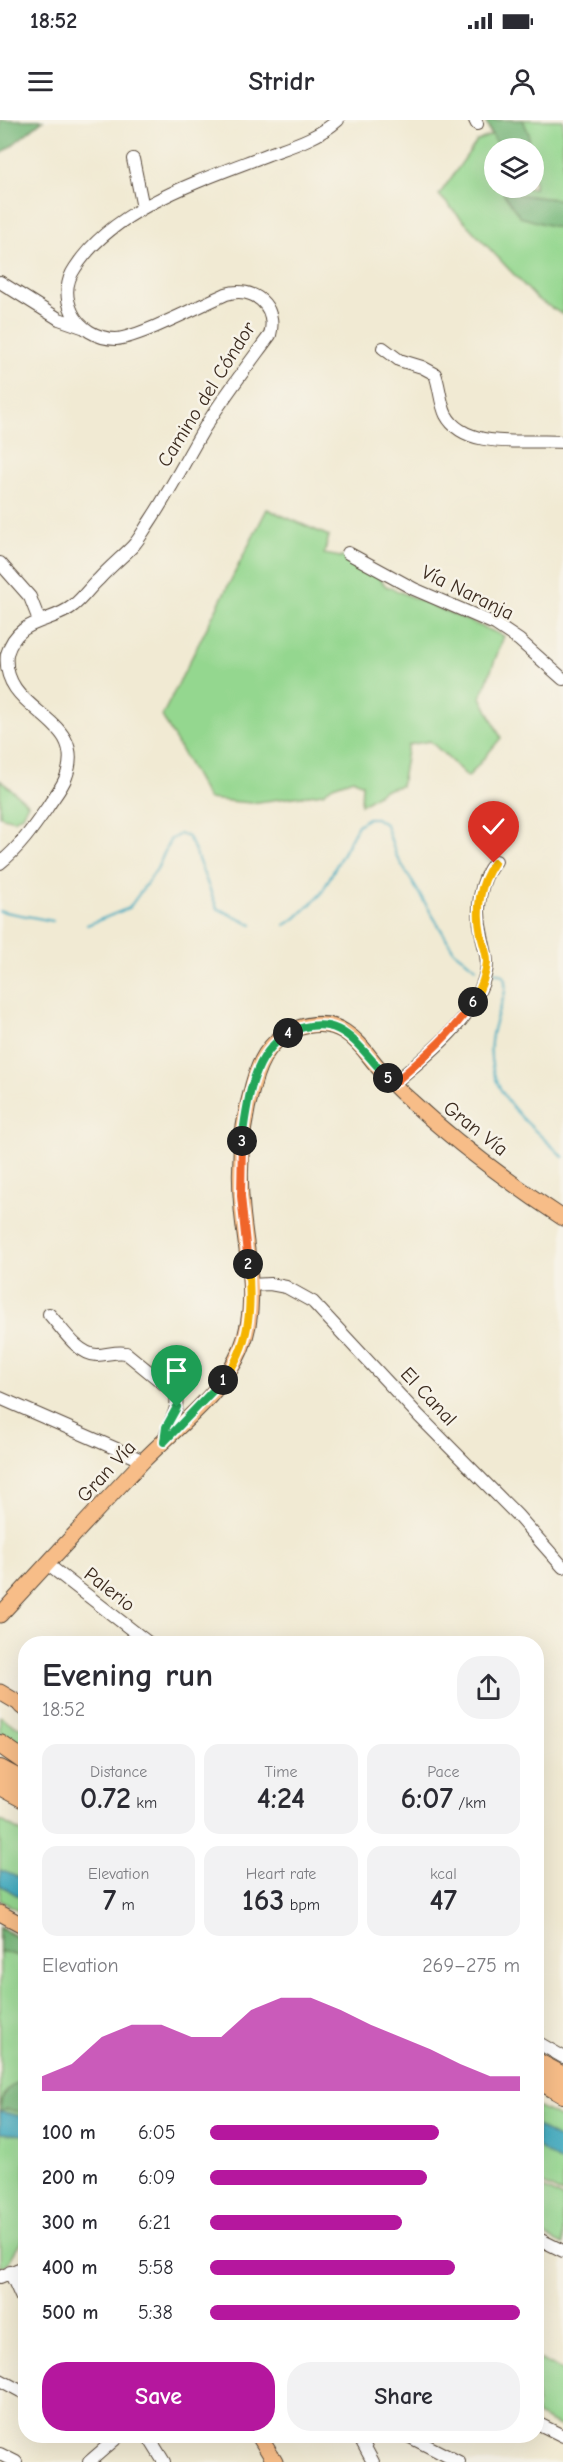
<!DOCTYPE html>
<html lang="en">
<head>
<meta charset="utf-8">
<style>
  :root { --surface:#fff; --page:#f2f2f3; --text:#2b2b33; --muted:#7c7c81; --accent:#b5179e }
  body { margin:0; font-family:"Comic Neue",sans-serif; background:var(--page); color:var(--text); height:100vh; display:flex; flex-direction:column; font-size:22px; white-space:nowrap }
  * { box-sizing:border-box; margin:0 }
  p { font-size:20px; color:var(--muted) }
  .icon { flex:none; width:33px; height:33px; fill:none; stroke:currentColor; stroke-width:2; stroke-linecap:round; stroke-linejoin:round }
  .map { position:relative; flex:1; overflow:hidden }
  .sheet { position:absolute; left:18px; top:1516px; width:526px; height:807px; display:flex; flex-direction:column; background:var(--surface); border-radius:24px; box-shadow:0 6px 24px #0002 }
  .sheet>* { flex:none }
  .controls { position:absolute; left:484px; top:18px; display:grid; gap:12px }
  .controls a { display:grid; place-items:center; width:60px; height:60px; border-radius:50%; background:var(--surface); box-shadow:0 6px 24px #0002; font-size:30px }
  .pin { position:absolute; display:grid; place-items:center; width:51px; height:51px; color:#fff; margin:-62px -26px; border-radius:50% 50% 50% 0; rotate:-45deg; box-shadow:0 0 6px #0007 }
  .pin .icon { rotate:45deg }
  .km { position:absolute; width:30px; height:30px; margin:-15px; border-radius:50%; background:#222; color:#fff; font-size:16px; line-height:30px; text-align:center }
  .round { display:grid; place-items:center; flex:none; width:63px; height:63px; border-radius:24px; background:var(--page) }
  .summary { display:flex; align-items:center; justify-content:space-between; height:102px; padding:0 24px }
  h1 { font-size:33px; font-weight:700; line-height:45px }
  .figures { display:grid; grid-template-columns:repeat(3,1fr); gap:9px; height:102px; padding:6px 24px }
  .figures div { display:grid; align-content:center; border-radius:15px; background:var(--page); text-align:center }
  .figures b { font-size:30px; font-weight:700 }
  .figures small { font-size:16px; font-weight:400 }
  .figures p { font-size:16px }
  .chart { height:168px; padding:12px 24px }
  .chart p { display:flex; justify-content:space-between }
  .chart svg { width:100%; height:108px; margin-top:6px; fill:var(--accent); opacity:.7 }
  .cta { display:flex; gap:12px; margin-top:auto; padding:12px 24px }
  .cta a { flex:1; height:69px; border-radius:24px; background:var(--accent); color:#fff; font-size:24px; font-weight:700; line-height:69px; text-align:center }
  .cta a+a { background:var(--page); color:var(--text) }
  ul { padding:0 24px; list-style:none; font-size:20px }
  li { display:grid; grid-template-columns:96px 72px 1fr; align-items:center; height:45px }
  li i { height:15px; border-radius:8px; background:var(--accent) }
  .status { display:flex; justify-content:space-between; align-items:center; height:42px; padding:0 30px; background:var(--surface); direction:ltr }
  .status svg { height:16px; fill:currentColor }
  header { display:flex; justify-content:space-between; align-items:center; height:78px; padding:0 24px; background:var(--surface); font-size:27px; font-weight:700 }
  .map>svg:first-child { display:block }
  .green { fill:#94d78f; stroke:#688056; stroke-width:1.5; fill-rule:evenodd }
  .forest { fill:#77b87a; stroke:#59714c; stroke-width:1.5 }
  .water { fill:#40aac0; stroke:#3e6a6f; stroke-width:1.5 }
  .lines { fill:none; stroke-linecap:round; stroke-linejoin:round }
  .stream { stroke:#40aac0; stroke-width:2 }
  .minor-casing { stroke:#564739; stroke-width:14 }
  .major-casing { stroke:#564739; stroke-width:17 }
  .highway-casing { stroke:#564739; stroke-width:20 }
  .minor { stroke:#fff; stroke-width:12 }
  .major { stroke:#f7bd88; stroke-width:15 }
  .highway { stroke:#f7bd88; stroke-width:18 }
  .split-1-casing { stroke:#fff; stroke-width:12 }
  .split-2-casing { stroke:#fff; stroke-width:12 }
  .split-3-casing { stroke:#fff; stroke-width:12 }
  .split-4-casing { stroke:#fff; stroke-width:12 }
  .split-5-casing { stroke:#fff; stroke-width:12 }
  .split-6-casing { stroke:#fff; stroke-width:12 }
  .split-7-casing { stroke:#fff; stroke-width:12 }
  .split-1 { stroke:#22a559; stroke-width:8 }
  .split-2 { stroke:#f5b400; stroke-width:8 }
  .split-3 { stroke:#f0652b; stroke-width:8 }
  .split-4 { stroke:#22a559; stroke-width:8 }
  .split-5 { stroke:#22a559; stroke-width:8 }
  .split-6 { stroke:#f0652b; stroke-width:8 }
  .split-7 { stroke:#f5b400; stroke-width:8 }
  .labels { text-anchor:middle; stroke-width:5; stroke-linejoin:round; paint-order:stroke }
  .street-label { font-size:20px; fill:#3b2a1e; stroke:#f7f3e8 }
</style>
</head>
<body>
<div class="status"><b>18:52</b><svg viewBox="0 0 49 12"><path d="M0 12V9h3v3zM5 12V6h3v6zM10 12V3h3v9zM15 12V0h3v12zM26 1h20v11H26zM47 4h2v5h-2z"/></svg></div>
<header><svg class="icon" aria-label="menu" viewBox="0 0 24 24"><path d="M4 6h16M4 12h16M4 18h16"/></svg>Stridr<svg class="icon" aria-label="person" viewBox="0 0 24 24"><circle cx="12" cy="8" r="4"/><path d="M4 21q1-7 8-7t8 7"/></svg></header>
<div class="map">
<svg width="563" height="2342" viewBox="0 0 563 2342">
  <rect width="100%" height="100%" fill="#f7f3e8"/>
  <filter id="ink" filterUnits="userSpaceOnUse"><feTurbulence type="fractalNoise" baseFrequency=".0167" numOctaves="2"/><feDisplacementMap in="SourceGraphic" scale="12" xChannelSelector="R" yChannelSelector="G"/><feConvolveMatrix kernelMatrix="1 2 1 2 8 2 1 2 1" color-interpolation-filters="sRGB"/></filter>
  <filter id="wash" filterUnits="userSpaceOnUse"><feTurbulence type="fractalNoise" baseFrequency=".008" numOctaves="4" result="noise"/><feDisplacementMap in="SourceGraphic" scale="24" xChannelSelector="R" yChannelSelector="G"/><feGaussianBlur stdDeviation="1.35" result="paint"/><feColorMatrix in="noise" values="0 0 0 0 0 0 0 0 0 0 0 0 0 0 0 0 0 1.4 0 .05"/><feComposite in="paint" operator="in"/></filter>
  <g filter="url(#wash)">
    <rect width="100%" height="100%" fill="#f1ead3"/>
    <!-- green -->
    <path class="green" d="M 485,0 L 563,0 L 563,195 L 537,179 L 439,75 L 477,21 L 491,15 ZM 495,28 L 534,28 L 534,68 L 495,68 Z
      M 267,389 L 329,416 L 324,434 L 357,440 L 369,447 L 386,466 L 504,516 L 481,577 L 501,618 L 468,657 L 430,621 L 408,625 L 401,666 L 384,670 L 361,685 L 362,664 L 353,659 L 333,666 L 323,673 L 251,683 L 208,679 L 162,596 Z
      M 0,660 L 28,684 L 22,695 L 14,700 L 0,696 Z
      M 0,1596 L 15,1606 L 25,1608 L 25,1630 L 0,1613 Z
      M 0,1700 L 25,1714 L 25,1794 L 0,1780 Z
      M 0,1807 L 26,1821 L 25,2115 L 7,2145 L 0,2148 Z
      M 537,1986 L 563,1999 L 563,2074 L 537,2061 Z
      M 537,2065 L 563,2078 L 563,2125 L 537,2112 Z
      M 537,2238 L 563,2251 L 563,2308 L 537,2295 Z"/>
    <!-- forest -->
    <path class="forest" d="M 0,0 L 43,0 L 0,35 Z
      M 485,0 L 523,0 L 529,14 L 528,28 L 499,28 Z
      M 503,73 L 563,80 L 563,119 L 559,108 L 520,97 Z
      M 0,1808 L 25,1822 L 25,1838 L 1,1831 L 0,1835 Z
      M 25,1960 L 25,1993 L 7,1989 L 0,1990 C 0,1976 11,1963 25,1960 Z"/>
    <!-- water -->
    <path class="water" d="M 0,1750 L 25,1760 L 25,1780 L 0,1765 Z
      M 0,1991 L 25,1997 L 25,2015 L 0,2013 Z
      M 537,2006 L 563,2021 L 563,2044 L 537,2026 Z"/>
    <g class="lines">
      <!-- stream -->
      <path class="stream" d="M 0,791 L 53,801
        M 87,805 L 129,788 L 157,749 L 170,720 L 180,714 L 187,716 L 192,724 L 217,788 L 252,805
        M 285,805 L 296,798 L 321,774 L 358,705 L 368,698 L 376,698 L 386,705 L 396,735 L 454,831 L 476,848
        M 492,851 L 503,855 C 510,870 500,885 496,899 C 474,965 521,996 563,1037"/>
    </g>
  </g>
  <g filter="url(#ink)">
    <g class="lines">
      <defs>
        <path id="minor" d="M 475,0 L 477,4
          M 133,39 L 143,88
          M 0,162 L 59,199 L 82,207
          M 383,228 L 399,240 L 422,247 L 435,254 C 440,267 440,283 446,295 C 465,331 528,319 563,322
          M 348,433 L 414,469 L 495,504 L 519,520 L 563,559
          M 0,443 L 30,477 L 39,500
          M 0,743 C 19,728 33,708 47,688 C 53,678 62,668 66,657 C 89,595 0,594 7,534 C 19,496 50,505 74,485 C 83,478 90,467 99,459 C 109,448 121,438 132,427 C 139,420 144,410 150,401 C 170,371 186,339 205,307 C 225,275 248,245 270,215 C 278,186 253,165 226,174 C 201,185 140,217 116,219 C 97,219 79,208 72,192 C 65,177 66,161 75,148 C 114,87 205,59 269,34 C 294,25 318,18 338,0
          M 393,964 C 428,934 475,900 486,852 C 489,839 484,828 482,816 C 476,791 478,761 496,741
          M 250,1165 L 270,1164 L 286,1167 L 313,1182 L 419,1296 L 517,1395 L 563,1447
          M 49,1194 C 62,1208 77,1234 97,1235 C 107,1235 116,1231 126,1233 L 175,1273 C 181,1289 167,1305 164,1322
          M 0,1278 L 144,1341
          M 47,1444 L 150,1524
          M 537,1922 L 563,1937
          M 537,2118 L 563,2131
          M 10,2152 L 26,2187
          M 0,2157 L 26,2146
          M 0,2260 L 26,2274
          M 537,2303 L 563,2316
          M 148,2316 L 164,2342
          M 359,2316 L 373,2342
          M 408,2316 L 459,2342
          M 0,2334 L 16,2342
          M 89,2342 L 119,2316"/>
        <path id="major" d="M 0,1495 C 47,1444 94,1393 142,1342 C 176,1307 222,1275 241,1229 C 260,1184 246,1135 242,1089 C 238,1047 241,1006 253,965 C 259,940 271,919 295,909 C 312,903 330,902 345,912 C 359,921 367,934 377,946 C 387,958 398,970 410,980 C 457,1024 510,1063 563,1098
          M 0,1572 L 22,1585
          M 0,1793 L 26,1807
          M 259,2316 L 275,2342"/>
        <path id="highway" d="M 22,1585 L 26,1588
          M 0,1624 L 26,1642
          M 0,1649 L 26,1663
          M 0,1666 L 26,1680
          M 537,1942 L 563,1956
          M 537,1959 L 563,1974"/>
      </defs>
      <!-- minor casing -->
      <use href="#minor" class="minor-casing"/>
      <!-- major casing -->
      <use href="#major" class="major-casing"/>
      <!-- highway casing -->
      <use href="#highway" class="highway-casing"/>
      <!-- minor -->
      <use href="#minor" class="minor"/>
      <!-- major -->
      <use href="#major" class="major"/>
      <!-- highway -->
      <use href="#highway" class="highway"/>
    </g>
  </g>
  <g class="lines" filter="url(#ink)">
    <defs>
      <path id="split-1" d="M 177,1287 L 166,1307 L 164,1322 L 223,1260"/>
      <path id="split-2" d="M 223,1260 C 251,1225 252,1186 248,1144"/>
      <path id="split-3" d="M 242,1021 L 241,1076 L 248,1144"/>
      <path id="split-4" d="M 242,1021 C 247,982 252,935 288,913"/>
      <path id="split-5" d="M 288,913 C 341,889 356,925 388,958"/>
      <path id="split-6" d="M 388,958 L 393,964 C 422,939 452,914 473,882"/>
      <path id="split-7" d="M 473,882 C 480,870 486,857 487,842 C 487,833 483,824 481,815 C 476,790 479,765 494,743"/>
    </defs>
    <!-- split-1 casing -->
    <use href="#split-1" class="split-1-casing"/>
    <!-- split-2 casing -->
    <use href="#split-2" class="split-2-casing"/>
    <!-- split-3 casing -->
    <use href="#split-3" class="split-3-casing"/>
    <!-- split-4 casing -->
    <use href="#split-4" class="split-4-casing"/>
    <!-- split-5 casing -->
    <use href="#split-5" class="split-5-casing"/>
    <!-- split-6 casing -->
    <use href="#split-6" class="split-6-casing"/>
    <!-- split-7 casing -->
    <use href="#split-7" class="split-7-casing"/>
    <!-- split-1 -->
    <use href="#split-1" class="split-1"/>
    <!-- split-2 -->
    <use href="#split-2" class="split-2"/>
    <!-- split-3 -->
    <use href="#split-3" class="split-3"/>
    <!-- split-4 -->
    <use href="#split-4" class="split-4"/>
    <!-- split-5 -->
    <use href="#split-5" class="split-5"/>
    <!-- split-6 -->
    <use href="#split-6" class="split-6"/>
    <!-- split-7 -->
    <use href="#split-7" class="split-7"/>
  </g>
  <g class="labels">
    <!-- street labels -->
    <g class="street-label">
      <text transform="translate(206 274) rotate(-58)" y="7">Camino del Cóndor</text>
      <text transform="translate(468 472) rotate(26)" y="7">Vía Naranja</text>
      <text transform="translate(476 1008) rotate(38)" y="7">Gran Vía</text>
      <text transform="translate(429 1276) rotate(47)" y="7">El Canal</text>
      <text transform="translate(106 1351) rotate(-47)" y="7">Gran Vía</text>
      <text transform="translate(110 1469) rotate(38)" y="7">Palerio</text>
    </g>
  </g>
</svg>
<div class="controls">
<a><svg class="icon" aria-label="layers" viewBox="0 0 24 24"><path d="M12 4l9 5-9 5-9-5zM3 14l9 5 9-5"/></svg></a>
</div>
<div class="pin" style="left:177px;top:1287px;background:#1e9e55"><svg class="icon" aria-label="arrive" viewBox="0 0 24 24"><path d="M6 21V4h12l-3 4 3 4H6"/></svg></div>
<div class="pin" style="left:494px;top:743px;background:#d93025"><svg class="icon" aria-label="check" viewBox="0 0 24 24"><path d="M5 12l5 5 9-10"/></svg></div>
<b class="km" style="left:223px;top:1260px">1</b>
<b class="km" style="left:248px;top:1144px">2</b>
<b class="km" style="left:242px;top:1021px">3</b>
<b class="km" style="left:288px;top:913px">4</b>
<b class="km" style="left:388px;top:958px">5</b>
<b class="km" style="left:473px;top:882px">6</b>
<section class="sheet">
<div class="summary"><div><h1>Evening run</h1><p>18:52</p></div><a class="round"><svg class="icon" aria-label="share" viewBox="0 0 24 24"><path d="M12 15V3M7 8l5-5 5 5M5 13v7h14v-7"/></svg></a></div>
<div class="figures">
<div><p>Distance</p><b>0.72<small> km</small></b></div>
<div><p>Time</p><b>4:24</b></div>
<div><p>Pace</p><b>6:07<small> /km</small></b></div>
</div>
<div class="figures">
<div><p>Elevation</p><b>7<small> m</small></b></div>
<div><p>Heart rate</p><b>163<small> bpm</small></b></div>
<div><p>kcal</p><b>47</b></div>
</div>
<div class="chart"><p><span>Elevation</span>269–275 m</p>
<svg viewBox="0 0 160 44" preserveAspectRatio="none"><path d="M0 44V38L10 33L20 22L30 17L40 17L50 22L60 22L70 11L80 6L90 6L100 11L110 17L120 22L130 27L140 33L150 38L160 38V44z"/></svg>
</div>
<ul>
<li><b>100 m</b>6:05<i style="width:74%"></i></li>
<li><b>200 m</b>6:09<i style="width:70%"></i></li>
<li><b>300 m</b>6:21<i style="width:62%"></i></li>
<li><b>400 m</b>5:58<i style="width:79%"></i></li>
<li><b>500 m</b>5:38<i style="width:100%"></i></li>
</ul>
<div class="cta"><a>Save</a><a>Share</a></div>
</section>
</div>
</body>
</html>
